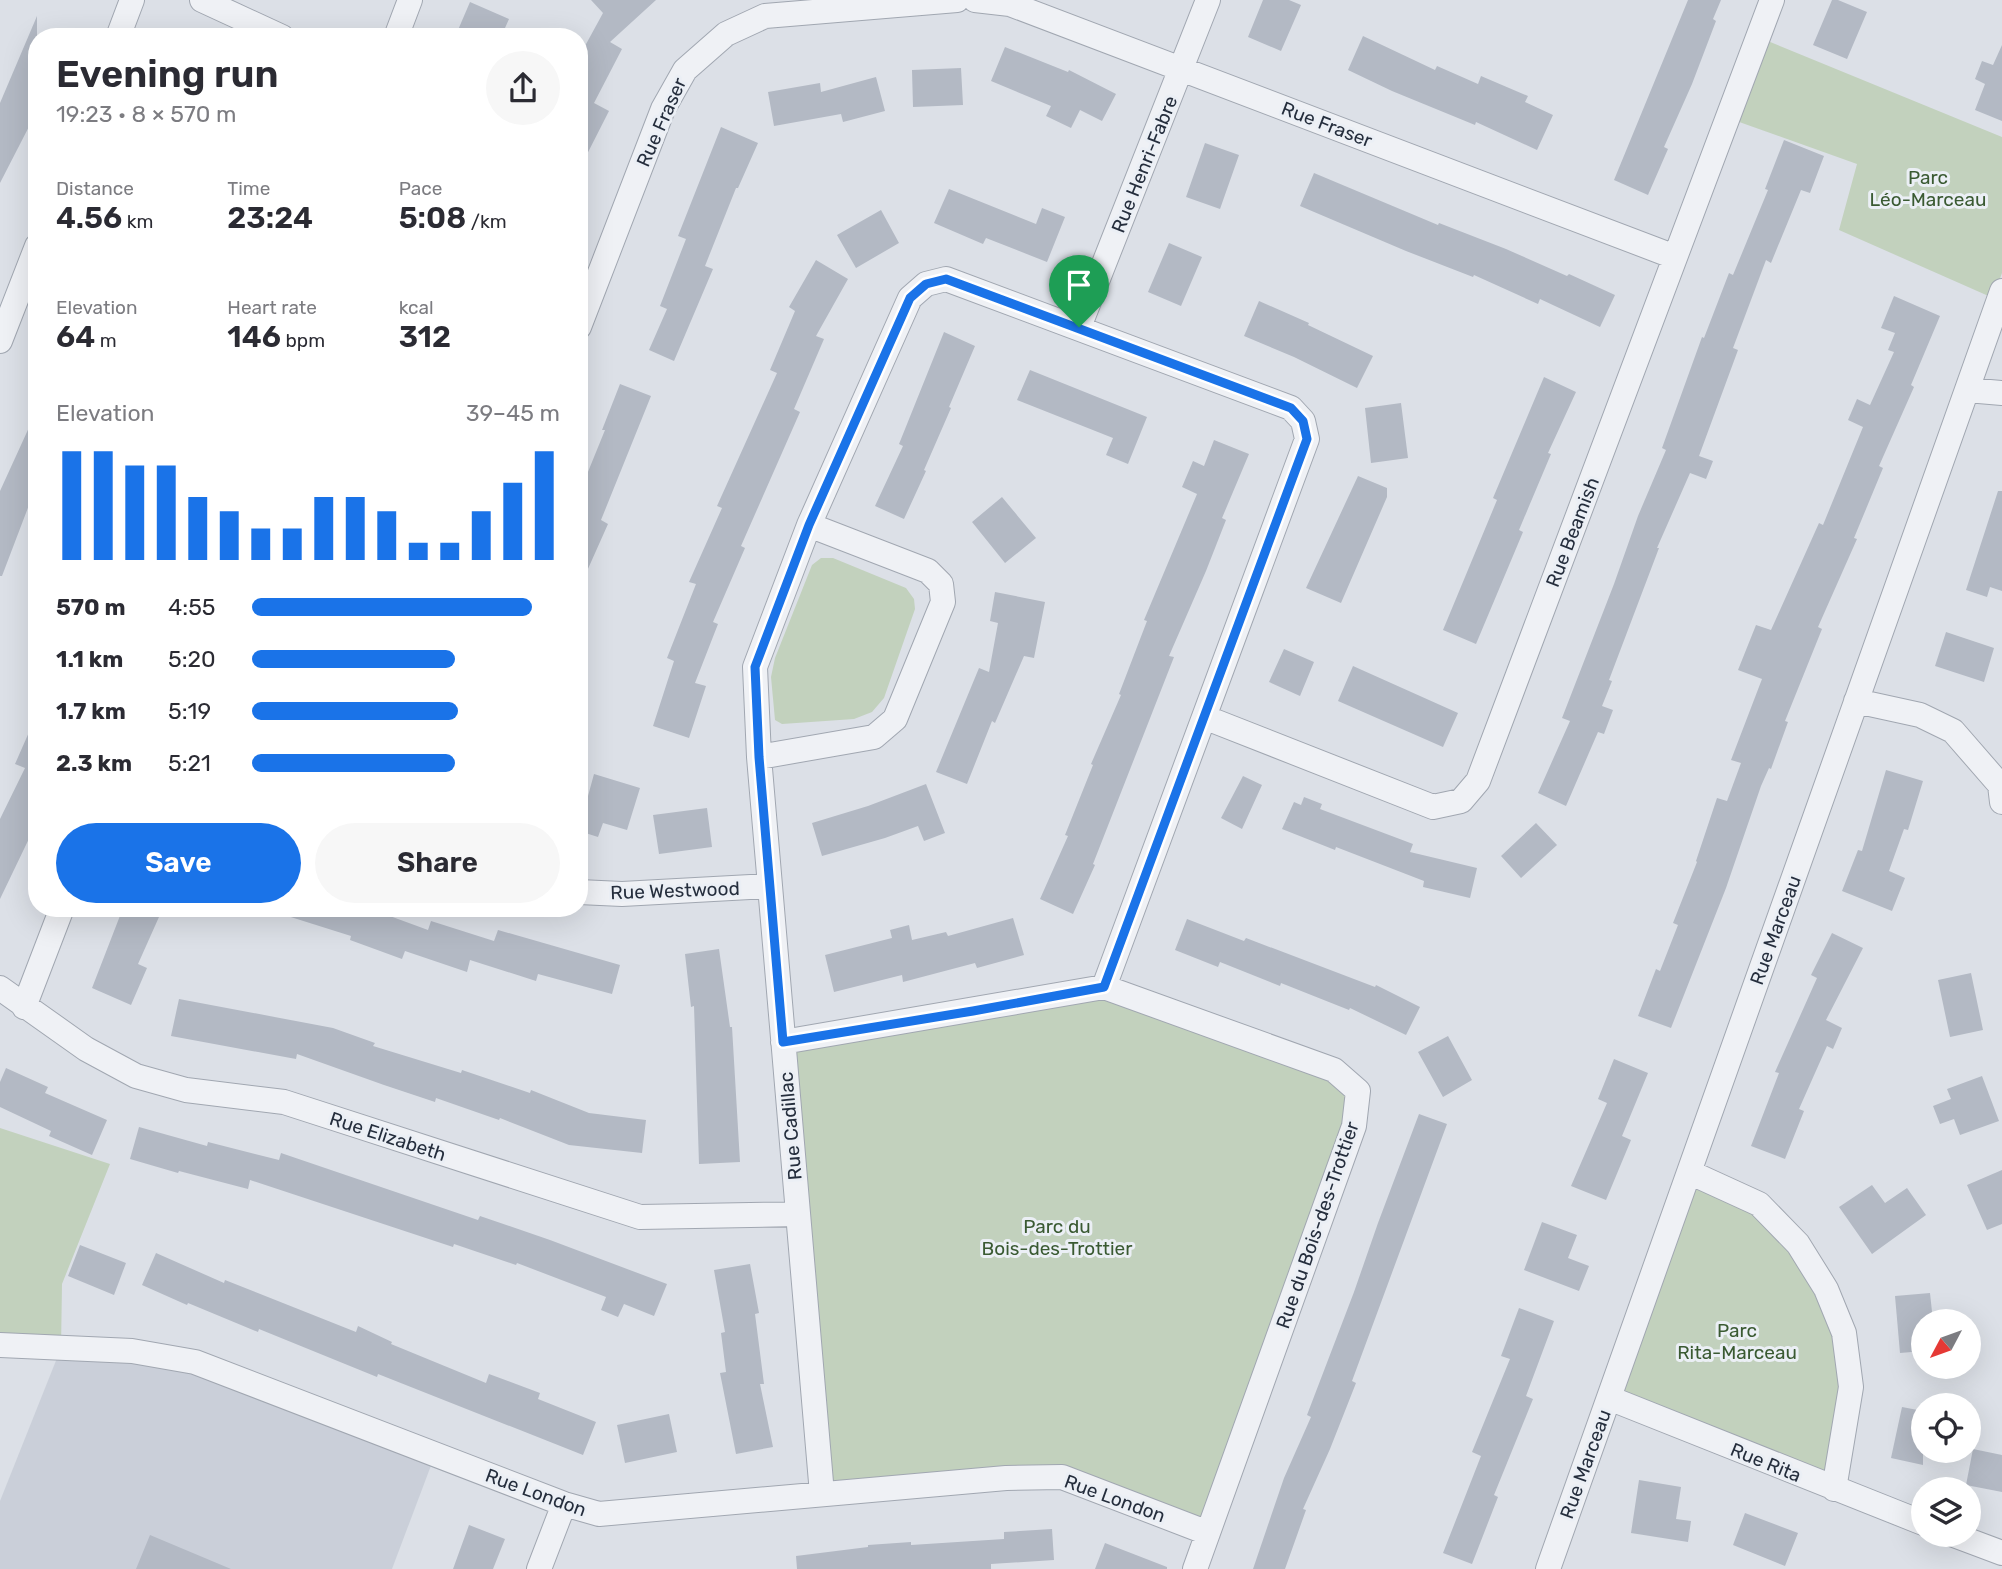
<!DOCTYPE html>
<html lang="en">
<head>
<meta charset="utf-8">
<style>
  :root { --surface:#fff; --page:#f7f7f7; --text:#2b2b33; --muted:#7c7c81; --accent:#1a73e8 }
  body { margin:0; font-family:Rubik,sans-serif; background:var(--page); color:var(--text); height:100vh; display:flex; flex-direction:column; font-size:26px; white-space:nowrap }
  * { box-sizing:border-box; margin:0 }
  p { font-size:23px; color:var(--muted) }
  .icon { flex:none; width:38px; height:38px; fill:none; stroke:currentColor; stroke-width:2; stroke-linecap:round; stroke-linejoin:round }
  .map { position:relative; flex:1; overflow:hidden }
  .panel { position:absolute; left:28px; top:28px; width:560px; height:889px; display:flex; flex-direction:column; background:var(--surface); border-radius:28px; box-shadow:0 7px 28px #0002 }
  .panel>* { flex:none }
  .needle { width:46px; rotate:229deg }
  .buttons { position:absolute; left:1911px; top:1309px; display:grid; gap:14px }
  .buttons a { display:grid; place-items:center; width:70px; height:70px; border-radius:50%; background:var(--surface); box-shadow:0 7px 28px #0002; font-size:35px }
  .pin { position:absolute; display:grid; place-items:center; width:60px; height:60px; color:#fff; margin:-72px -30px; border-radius:50% 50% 50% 0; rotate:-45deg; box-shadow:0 0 7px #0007 }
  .pin .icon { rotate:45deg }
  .round { display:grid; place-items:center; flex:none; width:74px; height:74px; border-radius:37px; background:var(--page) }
  .overview { display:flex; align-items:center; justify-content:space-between; height:119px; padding:0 28px }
  h1 { font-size:38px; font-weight:600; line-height:52px }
  .figures { display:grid; grid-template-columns:repeat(3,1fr); gap:10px; height:119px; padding:7px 28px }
  .figures div { display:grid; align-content:center }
  .figures b { font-size:30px; font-weight:600 }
  .figures small { font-size:19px; font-weight:400 }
  .figures p { font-size:19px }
  .chart { height:196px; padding:14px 28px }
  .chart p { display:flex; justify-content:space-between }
  .chart svg { width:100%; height:126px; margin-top:7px; stroke:var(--accent); stroke-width:6 }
  .primary-button { display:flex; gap:14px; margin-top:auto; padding:14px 28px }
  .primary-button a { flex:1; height:80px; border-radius:42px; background:var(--accent); color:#fff; font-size:28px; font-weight:600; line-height:80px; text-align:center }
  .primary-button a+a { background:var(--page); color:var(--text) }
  ul { padding:0 28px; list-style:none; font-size:23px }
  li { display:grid; grid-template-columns:112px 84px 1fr; align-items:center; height:52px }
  li i { height:18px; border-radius:9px; background:var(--accent) }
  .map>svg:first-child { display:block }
  .built { fill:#cacfd9 }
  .green { fill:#c2d1bd }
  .building { fill:#b3b9c4 }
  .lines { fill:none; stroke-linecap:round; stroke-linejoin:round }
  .minor-casing { stroke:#a1a7b1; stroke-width:26 }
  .minor { stroke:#eff1f5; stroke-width:24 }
  .route-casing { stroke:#fff; stroke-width:14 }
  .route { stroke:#1a73e8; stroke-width:9 }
  .labels { text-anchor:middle; stroke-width:6; stroke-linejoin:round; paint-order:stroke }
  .street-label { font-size:19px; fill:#252e3d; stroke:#ebeff5 }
  .park-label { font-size:19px; fill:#3a5a32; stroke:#ebeff5 }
</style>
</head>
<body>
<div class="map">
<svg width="2002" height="1569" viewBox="0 0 2002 1569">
  <rect width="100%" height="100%" fill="#dce0e7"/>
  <!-- built -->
  <path class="built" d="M 61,1348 L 132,1351 L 435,1455 L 392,1569 L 0,1569 L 0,1501 Z"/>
  <!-- green -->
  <path class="green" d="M 1758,37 L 2002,137 L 2002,273 L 1993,298 L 1839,230 L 1857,164 L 1728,118 Z
    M 821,558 L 833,558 L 906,588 L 914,599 L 915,609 L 884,698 L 872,712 L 854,719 L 782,724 L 775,720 L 771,677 L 775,658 L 812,565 Z
    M 1104,987 L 1358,1091 L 1208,1533 L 1062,1477 L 822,1494 L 783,1042 Z
    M 0,1128 L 110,1164 L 62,1284 L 61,1348 L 0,1345 Z
    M 1689,1172 L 1759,1204 L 1826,1289 L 1851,1387 L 1825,1486 L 1609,1398 Z"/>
  <!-- building -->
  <path class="building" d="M 591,0 L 656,0 L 610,42 L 622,49 L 594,103 L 609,111 L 579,170 L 579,57 L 603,13 Z
    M 1263,0 L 1289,0 L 1301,5 L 1281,51 L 1248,37 Z
    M 1688,0 L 1721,0 L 1713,19 L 1716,21 L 1692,84 L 1664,147 L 1668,149 L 1648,195 L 1614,180 Z
    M 1832,0 L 1838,0 L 1867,12 L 1847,59 L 1813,45 Z
    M 470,2 L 509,19 L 501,37 L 455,37 Z
    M 37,16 L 37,111 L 0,183 L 0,103 Z
    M 1363,36 L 1435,70 L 1437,66 L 1478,84 L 1481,76 L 1528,96 L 1525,102 L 1553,115 L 1537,150 L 1476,122 L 1475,125 L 1392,91 L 1348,70 Z
    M 2002,45 L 2002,121 L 1975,110 L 1985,84 L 1975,79 L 1982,61 L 1993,65 Z
    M 1005,47 L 1068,72 L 1069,70 L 1116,94 L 1102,121 L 1080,110 L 1071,128 L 1046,116 L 1051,106 L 991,81 Z
    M 961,68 L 963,105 L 913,107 L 912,70 Z
    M 876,77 L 885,111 L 843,122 L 841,114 L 774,126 L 768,92 L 820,83 L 821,92 Z
    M 721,127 L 758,143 L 738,188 L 736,188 L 705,266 L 713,269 L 674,361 L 649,350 L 667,309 L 660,306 L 686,239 L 678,236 Z
    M 1784,140 L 1824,156 L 1810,193 L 1801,190 L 1771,263 L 1766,260 L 1733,348 L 1738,350 L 1699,456 L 1713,461 L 1706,479 L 1690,473 L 1657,548 L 1659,548 L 1609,680 L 1612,681 L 1602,706 L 1613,710 L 1604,734 L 1598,732 L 1566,806 L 1538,793 L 1570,721 L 1562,718 L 1614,584 L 1638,516 L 1666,450 L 1662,448 L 1702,337 L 1704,338 L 1729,273 L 1733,275 L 1768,190 L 1765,189 Z
    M 1205,143 L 1239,155 L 1220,209 L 1186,197 Z
    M 1314,173 L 1438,225 L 1439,223 L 1506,249 L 1567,276 L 1569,274 L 1615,295 L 1600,327 L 1540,299 L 1538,304 L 1474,275 L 1473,277 L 1406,251 L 1300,206 Z
    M 949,189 L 1036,224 L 1042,208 L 1065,217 L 1047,262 L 986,238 L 983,244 L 934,223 Z
    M 881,210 L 899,243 L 856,268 L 837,235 Z
    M 1169,243 L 1202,257 L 1181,306 L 1148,292 Z
    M 816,260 L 848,279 L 816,336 L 824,339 L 794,409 L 800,412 L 741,546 L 745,548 L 713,622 L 718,624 L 695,683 L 706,686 L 689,738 L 653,726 L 674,661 L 667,658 L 696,584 L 689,582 L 722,508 L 717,506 L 777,373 L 770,370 L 795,311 L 789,307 Z
    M 1894,296 L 1940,316 L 1911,385 L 1914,387 L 1879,466 L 1883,468 L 1854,538 L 1857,539 L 1818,627 L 1822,629 L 1785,721 L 1788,722 L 1771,769 L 1769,768 L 1761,786 L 1726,888 L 1671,1028 L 1638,1016 L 1656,969 L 1660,971 L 1678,925 L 1673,923 L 1697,862 L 1696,861 L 1717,798 L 1727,801 L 1741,763 L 1731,760 L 1762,679 L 1738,670 L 1756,625 L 1771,630 L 1819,523 L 1823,525 L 1863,427 L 1848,420 L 1857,399 L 1870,405 L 1894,352 L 1888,350 L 1895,333 L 1881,328 Z
    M 1259,301 L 1309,323 L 1308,325 L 1373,356 L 1357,388 L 1294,357 L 1244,336 Z
    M 944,332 L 975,346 L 949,407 L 951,408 L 924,470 L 926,471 L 904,519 L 875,506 L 903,446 L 899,444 Z
    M 1030,370 L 1147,417 L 1128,464 L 1106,455 L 1113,438 L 1017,400 Z
    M 1544,377 L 1576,392 L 1548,453 L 1551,454 L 1519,530 L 1523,532 L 1476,644 L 1443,630 L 1497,500 L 1493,498 Z
    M 620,384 L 651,396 L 601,520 L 608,524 L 579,589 L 579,494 L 605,430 L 602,430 Z
    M 1401,403 L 1408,458 L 1371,463 L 1365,408 Z
    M 37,410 L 37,484 L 2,576 L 0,576 L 0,491 Z
    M 1214,440 L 1249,454 L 1222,518 L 1226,520 L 1206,571 L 1169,656 L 1174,657 L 1093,864 L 1095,865 L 1073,914 L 1040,899 L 1068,836 L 1065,835 L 1093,765 L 1091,764 L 1121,695 L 1119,694 L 1147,621 L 1144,620 L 1197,494 L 1182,487 L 1193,461 L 1204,466 Z
    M 1358,476 L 1387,488 L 1387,497 L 1341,603 L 1306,588 Z
    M 1998,491 L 2002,491 L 2002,591 L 1990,587 L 1987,597 L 1966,590 Z
    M 1002,497 L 1036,538 L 1005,563 L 972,522 Z
    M 995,592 L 1045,602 L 1034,658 L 1024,656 L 995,723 L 992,721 L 967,784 L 936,772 L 979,668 L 989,672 L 998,623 L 990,621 Z
    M 1946,632 L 1994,648 L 1984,682 L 1935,666 Z
    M 1284,649 L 1314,662 L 1300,696 L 1269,682 Z
    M 1353,666 L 1458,713 L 1443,747 L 1338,701 Z
    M 37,714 L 37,822 L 0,899 L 0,819 L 25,768 L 15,764 Z
    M 1886,770 L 1923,781 L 1908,830 L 1904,829 L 1889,871 L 1905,878 L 1892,911 L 1842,891 L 1858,850 L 1862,851 Z
    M 594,774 L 640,788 L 627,830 L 603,823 L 598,837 L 579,831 L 579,793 L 588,796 Z
    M 1243,776 L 1262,785 L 1242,829 L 1221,818 Z
    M 926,784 L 945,833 L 924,841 L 918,826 L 885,838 L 822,856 L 812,823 L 868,806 Z
    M 1304,797 L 1322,804 L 1320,809 L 1413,844 L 1410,852 L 1477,868 L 1470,898 L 1423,887 L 1424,881 L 1336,847 L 1335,850 L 1282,829 L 1294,802 L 1301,805 Z
    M 707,808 L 712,847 L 659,854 L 653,815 Z
    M 1536,823 L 1557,845 L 1521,878 L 1501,856 Z
    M 123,908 L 163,908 L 138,964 L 147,968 L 131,1005 L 92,988 Z
    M 278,908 L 368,908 L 428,930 L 431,921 L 494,941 L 498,930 L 620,965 L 612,994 L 538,974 L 536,981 L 470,960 L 467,972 L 405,951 L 402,959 L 350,940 L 351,936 L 278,913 Z
    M 1013,918 L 1024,955 L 977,968 L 975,963 L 903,982 L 902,975 L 834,992 L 825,955 L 892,938 L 890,930 L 909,925 L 912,940 L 946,932 L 948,936 Z
    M 1187,919 L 1244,941 L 1246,938 L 1375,987 L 1376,985 L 1420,1007 L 1406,1035 L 1350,1008 L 1349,1010 L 1281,983 L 1280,986 L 1220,962 L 1218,967 L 1175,950 Z
    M 1832,933 L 1863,948 L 1826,1020 L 1842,1028 L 1833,1049 L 1827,1046 L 1799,1109 L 1804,1111 L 1785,1159 L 1751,1146 L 1779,1073 L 1775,1072 L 1817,978 L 1811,975 Z
    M 719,949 L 730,1027 L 732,1027 L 740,1162 L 699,1164 L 694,1006 L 691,1007 L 685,954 Z
    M 1971,973 L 1983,1030 L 1950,1037 L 1938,980 Z
    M 179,999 L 333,1028 L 375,1043 L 373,1046 L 461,1073 L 462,1070 L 530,1093 L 531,1090 L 589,1113 L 646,1120 L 642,1153 L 569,1145 L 500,1118 L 499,1120 L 436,1098 L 435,1102 L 384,1085 L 297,1054 L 296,1059 L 171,1036 Z
    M 1448,1036 L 1472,1080 L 1443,1097 L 1418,1052 Z
    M 1614,1059 L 1648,1073 L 1622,1136 L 1631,1140 L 1606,1200 L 1571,1186 L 1607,1103 L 1598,1099 Z
    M 6,1068 L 48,1087 L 45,1093 L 107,1120 L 92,1155 L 49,1136 L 51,1131 L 0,1107 L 0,1082 Z
    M 1982,1076 L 1999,1121 L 1960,1135 L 1954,1119 L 1940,1124 L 1933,1106 L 1951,1099 L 1947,1089 Z
    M 1419,1114 L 1447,1124 L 1352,1381 L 1356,1383 L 1330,1449 L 1303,1509 L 1306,1510 L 1285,1569 L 1253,1569 L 1284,1478 L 1311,1417 L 1307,1415 L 1354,1292 L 1378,1223 Z
    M 139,1127 L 207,1146 L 208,1142 L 279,1160 L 281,1153 L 478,1220 L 480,1216 L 550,1240 L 667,1284 L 654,1316 L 624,1304 L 618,1317 L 601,1310 L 606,1297 L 517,1263 L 516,1265 L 454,1244 L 453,1247 L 250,1180 L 248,1189 L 179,1171 L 178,1173 L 130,1159 Z
    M 2002,1170 L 2002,1224 L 1987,1230 L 1967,1185 Z
    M 1872,1185 L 1885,1203 L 1907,1188 L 1926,1215 L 1872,1254 L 1839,1207 Z
    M 1542,1222 L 1577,1235 L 1568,1258 L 1589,1266 L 1579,1291 L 1524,1270 Z
    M 80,1245 L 126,1263 L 114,1295 L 68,1276 Z
    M 156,1253 L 224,1283 L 225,1280 L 356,1332 L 358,1326 L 392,1342 L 391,1344 L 486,1383 L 489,1374 L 540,1393 L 538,1399 L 596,1422 L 583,1455 L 378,1374 L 377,1377 L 259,1329 L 258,1332 L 188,1303 L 187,1305 L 142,1285 Z
    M 750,1264 L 759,1313 L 755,1314 L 764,1384 L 760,1384 L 773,1447 L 736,1454 L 720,1373 L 726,1372 L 721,1333 L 725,1332 L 714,1270 Z
    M 1930,1293 L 1933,1321 L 1923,1321 L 1923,1351 L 1900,1353 L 1895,1296 Z
    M 1519,1308 L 1554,1321 L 1526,1396 L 1533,1399 L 1494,1495 L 1498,1497 L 1472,1564 L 1443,1553 L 1481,1456 L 1472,1452 L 1510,1359 L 1501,1356 Z
    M 1902,1407 L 1923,1411 L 1923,1465 L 1891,1458 Z
    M 669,1414 L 677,1452 L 625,1463 L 617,1425 Z
    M 1973,1449 L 2002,1455 L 2002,1492 L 1966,1485 Z
    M 1639,1480 L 1681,1487 L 1676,1519 L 1691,1521 L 1688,1542 L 1631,1533 Z
    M 1745,1513 L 1798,1533 L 1785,1566 L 1733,1545 Z
    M 469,1525 L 505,1539 L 493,1569 L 453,1569 Z
    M 1052,1529 L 1054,1560 L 991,1564 L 991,1569 L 797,1569 L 796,1556 L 868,1547 L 868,1545 L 911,1542 L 911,1545 L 1004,1539 L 1004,1532 Z
    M 150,1535 L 231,1569 L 136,1569 Z
    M 1105,1543 L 1167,1567 L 1167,1569 L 1095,1569 Z"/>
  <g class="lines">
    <defs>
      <path id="minor" d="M 202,0 L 282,37
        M 975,0 L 1010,4 L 1675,257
        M 118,37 L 132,0
        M 396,37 L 410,0
        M 579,327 L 663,109 L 685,70 L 726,34 L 765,16 L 957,0
        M 1079,327 L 1208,0
        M 0,341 L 37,246
        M 1967,390 L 2002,393
        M 1856,701 L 1920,715 L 1953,731 L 2000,785 L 2002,802
        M 1204,717 L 1433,807 L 1461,801 L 1478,781 L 1772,0
        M 759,757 L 874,737 L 895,719 L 943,602 L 941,584 L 928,571 L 809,525
        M 579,892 L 622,894 L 770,886
        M 0,988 L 86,1049 L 136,1076 L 186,1090 L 284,1102 L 640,1217 L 798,1214
        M 24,1007 L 62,908
        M 783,1042 L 1104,987 L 1334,1070 L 1358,1091 L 1354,1126 L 1195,1569
        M 1689,1172 L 1759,1204 L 1798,1244 L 1826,1289 L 1844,1333 L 1851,1387 L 1834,1489
        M 0,1345 L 132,1351 L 195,1362 L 564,1504 L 599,1514 L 1006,1478 L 1062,1477 L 1208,1533
        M 1609,1398 L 1923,1523
        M 822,1494 L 759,757 L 755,667 L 809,525 L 910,298 L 926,284 L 946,279 L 1291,408 L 1303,421 L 1307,439 L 1104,987
        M 1954,1535 L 2002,1553
        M 539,1569 L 564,1504
        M 1548,1569 L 2002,291"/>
    </defs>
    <!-- minor casing -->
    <use href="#minor" class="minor-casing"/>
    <!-- minor -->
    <use href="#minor" class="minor"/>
  </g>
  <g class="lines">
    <defs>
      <path id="route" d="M 946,279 L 1291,408 L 1303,421 L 1307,439 L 1104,987 L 973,1011 L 783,1042 L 759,757 L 755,667 L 809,525 L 910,298 L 926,284 Z"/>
    </defs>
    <!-- route casing -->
    <use href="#route" class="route-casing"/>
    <!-- route -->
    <use href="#route" class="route"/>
  </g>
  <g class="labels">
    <!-- street labels -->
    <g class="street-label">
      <text transform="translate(661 122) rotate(-66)" y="7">Rue Fraser</text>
      <text transform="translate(1327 124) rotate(21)" y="7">Rue Fraser</text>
      <text transform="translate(1144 164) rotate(-68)" y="7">Rue Henri-Fabre</text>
      <text transform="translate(1572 532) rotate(-69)" y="7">Rue Beamish</text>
      <text transform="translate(675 890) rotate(-2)" y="7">Rue Westwood</text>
      <text transform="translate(1775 930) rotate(-70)" y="7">Rue Marceau</text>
      <text transform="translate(790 1126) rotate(-95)" y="7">Rue Cadillac</text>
      <text transform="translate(388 1136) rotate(18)" y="7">Rue Elizabeth</text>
      <text transform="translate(1317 1225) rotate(-71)" y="7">Rue du Bois-des-Trottier</text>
      <text transform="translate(1766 1462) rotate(22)" y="7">Rue Rita</text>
      <text transform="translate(1585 1464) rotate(-70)" y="7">Rue Marceau</text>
      <text transform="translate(536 1492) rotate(20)" y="7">Rue London</text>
      <text transform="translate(1115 1498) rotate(20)" y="7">Rue London</text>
    </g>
    <!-- park labels -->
    <g class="park-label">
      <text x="1928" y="184">Parc<tspan x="1928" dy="22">Léo-Marceau</tspan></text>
      <text x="1057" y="1233">Parc du<tspan x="1057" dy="22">Bois-des-Trottier</tspan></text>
      <text x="1737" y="1337">Parc<tspan x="1737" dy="22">Rita-Marceau</tspan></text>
    </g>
  </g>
</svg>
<div class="buttons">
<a><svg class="needle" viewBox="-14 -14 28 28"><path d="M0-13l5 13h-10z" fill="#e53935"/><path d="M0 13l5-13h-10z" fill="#7c7c81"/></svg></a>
<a><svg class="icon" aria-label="locate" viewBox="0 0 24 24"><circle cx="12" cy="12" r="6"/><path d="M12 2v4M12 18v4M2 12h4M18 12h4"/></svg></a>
<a><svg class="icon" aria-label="layers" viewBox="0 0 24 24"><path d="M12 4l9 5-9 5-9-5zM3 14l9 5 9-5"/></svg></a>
</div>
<div class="pin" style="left:1079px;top:327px;background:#1e9e55"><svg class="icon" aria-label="arrive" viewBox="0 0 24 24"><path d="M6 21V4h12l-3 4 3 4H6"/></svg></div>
<section class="panel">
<div class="overview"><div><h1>Evening run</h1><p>19:23 · 8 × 570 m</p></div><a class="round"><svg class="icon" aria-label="share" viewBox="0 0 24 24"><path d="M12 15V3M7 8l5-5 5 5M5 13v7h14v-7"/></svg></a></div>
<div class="figures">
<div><p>Distance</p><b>4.56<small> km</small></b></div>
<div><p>Time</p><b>23:24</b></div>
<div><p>Pace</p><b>5:08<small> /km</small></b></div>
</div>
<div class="figures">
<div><p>Elevation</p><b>64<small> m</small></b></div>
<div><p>Heart rate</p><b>146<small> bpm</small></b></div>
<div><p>kcal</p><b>312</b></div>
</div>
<div class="chart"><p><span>Elevation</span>39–45 m</p>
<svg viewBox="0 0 160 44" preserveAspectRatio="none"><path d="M5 44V6M15 44V6M25 44V11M35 44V11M45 44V22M55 44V27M65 44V33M75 44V33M85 44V22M95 44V22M105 44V27M115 44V38M125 44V38M135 44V27M145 44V17M155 44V6"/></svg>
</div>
<ul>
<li><b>570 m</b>4:55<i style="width:91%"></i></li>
<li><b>1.1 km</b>5:20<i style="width:66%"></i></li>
<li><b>1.7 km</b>5:19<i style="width:67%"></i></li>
<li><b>2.3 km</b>5:21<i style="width:66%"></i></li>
</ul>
<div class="primary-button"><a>Save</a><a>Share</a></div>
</section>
</div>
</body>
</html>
